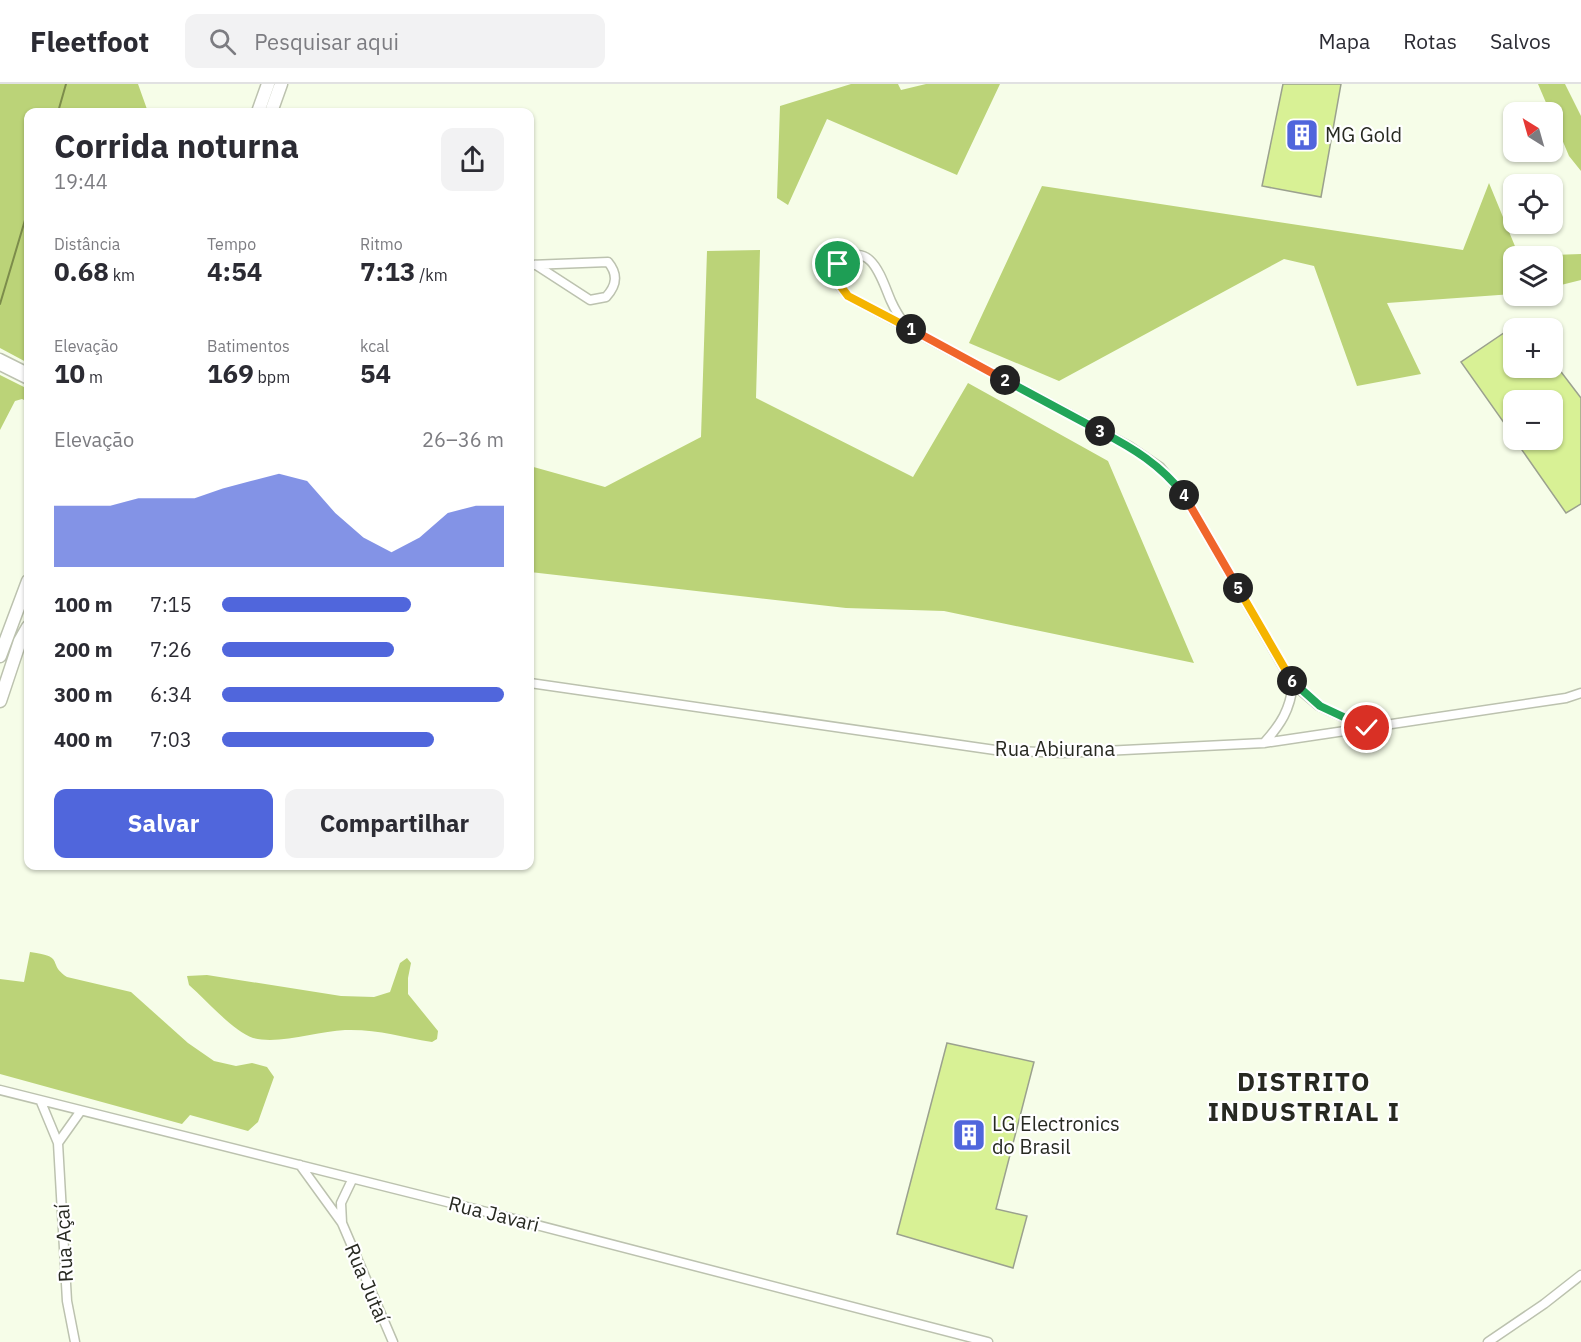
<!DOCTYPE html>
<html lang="pt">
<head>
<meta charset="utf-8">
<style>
  :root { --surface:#fff; --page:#f2f2f3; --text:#2b2b33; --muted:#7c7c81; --line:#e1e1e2; --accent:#5066dc }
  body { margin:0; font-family:"IBM Plex Sans",sans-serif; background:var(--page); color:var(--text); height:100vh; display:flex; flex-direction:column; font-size:22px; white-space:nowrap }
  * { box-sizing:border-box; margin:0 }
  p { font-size:20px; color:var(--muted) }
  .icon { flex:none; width:33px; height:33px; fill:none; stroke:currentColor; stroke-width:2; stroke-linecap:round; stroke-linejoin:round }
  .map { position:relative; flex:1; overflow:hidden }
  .panel { position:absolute; left:24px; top:24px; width:510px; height:762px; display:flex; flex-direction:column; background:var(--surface); border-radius:12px; box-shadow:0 2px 4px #0004 }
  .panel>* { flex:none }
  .needle { width:39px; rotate:323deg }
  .buttons { position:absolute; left:1503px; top:18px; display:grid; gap:12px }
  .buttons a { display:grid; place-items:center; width:60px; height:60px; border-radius:12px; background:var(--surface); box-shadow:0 2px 4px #0004; font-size:30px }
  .pin { position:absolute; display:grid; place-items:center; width:51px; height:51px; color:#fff; margin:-26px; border:3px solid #fff; border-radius:50%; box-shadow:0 2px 6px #0007 }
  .km { position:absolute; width:30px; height:30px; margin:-15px; border-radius:50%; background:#222; color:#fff; font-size:16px; line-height:30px; text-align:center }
  .round { display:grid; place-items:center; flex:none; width:63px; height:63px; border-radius:12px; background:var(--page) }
  .summary { display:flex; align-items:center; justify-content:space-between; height:102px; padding:0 30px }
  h1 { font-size:33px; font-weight:800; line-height:45px }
  .stats { display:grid; grid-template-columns:repeat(3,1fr); gap:9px; height:102px; padding:6px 30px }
  .stats div { display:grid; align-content:center }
  .stats b { font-size:26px; font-weight:800 }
  .stats small { font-size:16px; font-weight:400 }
  .stats p { font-size:16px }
  .chart { height:168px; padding:12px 30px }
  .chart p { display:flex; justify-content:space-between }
  .chart svg { width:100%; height:108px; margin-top:6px; fill:var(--accent); opacity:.7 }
  .button { display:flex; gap:12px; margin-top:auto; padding:12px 30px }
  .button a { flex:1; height:69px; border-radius:12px; background:var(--accent); color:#fff; font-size:24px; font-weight:800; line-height:69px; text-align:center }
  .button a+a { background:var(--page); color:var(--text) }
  ul { padding:0 30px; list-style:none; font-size:20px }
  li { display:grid; grid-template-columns:96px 72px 1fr; align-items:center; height:45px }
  li i { height:15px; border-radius:8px; background:var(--accent) }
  header { display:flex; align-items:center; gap:36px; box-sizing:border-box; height:84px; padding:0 30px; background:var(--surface); border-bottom:2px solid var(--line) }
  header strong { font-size:28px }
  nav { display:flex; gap:33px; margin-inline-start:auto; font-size:21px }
  .search { width:420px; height:54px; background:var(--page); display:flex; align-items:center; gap:15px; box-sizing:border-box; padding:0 21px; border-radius:12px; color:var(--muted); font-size:22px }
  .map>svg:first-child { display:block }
  .forest { fill:#bbd378 }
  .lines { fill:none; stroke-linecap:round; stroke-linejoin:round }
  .stream { stroke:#7c8c4b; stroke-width:2 }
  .building { fill:#d8f195; stroke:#9ba18e; stroke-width:1.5 }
  .street-casing { stroke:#bcc2af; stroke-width:11 }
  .secondary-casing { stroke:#bcc2af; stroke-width:15 }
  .street { stroke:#fff; stroke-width:8 }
  .secondary { stroke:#fff; stroke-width:12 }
  .split-1-casing { stroke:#fff; stroke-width:12 }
  .split-2-casing { stroke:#fff; stroke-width:12 }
  .split-3-casing { stroke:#fff; stroke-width:12 }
  .split-4-casing { stroke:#fff; stroke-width:12 }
  .split-5-casing { stroke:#fff; stroke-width:12 }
  .split-6-casing { stroke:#fff; stroke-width:12 }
  .split-7-casing { stroke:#fff; stroke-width:12 }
  .split-1 { stroke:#f5b400; stroke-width:8 }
  .split-2 { stroke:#f0652b; stroke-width:8 }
  .split-3 { stroke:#22a559; stroke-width:8 }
  .split-4 { stroke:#22a559; stroke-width:8 }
  .split-5 { stroke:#f0652b; stroke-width:8 }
  .split-6 { stroke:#f5b400; stroke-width:8 }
  .split-7 { stroke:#22a559; stroke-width:8 }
  .labels { text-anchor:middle; stroke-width:4.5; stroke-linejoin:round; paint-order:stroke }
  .poi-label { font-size:20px; fill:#272921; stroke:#fff; text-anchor:start }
  .street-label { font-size:20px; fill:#272921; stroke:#fff }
  .district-label { font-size:26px; font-weight:bold; letter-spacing:1.5px; fill:#272921; stroke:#fff }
</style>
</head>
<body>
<header>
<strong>Fleetfoot</strong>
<div class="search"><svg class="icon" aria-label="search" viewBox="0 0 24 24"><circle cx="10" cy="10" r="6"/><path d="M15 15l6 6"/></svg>Pesquisar aqui</div>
<nav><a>Mapa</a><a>Rotas</a><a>Salvos</a></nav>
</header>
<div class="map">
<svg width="1581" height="1258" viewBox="0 0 1581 1258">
  <rect width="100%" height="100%" fill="#f6fde8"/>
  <!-- forest -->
  <path class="forest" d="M 0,0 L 138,0 L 148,28 L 28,28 L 28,279 L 0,264 Z
    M 851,0 L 898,0 L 901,6 L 926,0 L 1000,0 L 957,91 L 827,35 L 788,121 L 777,114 L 780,22 Z
    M 1538,0 L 1565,0 L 1581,32 L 1581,87 L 1569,72 L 1553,34 L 1552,28 L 1550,28 Z
    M 1489,99 L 1519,172 L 1514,172 L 1513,210 L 1387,219 L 1421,290 L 1357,302 L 1314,182 L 1284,175 L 1059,297 L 969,259 L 1042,102 L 1463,166 Z
    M 760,166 L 756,314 L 913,393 L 968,299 L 1108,377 L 1194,579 L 944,527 L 846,524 L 530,488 L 530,382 L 605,403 L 701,353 L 707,167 Z
    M 1581,170 L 1581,196 L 1553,203 L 1552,172 L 1523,172 Z
    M 0,291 L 28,305 L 28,318 L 22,315 L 15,317 L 0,346 Z
    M 30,868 C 67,873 46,879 67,893 L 131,908 L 188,959 L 214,977 L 236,982 L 252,979 L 267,983 L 274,993 L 258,1038 L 248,1047 L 190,1031 L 182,1040 L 0,990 L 0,895 L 24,898 Z
    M 407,874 L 411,879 L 408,894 L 408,910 L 438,947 L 437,955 L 432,958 C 401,953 378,945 345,946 C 318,947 279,961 253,954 C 233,947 205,915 189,901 L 187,892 L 207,891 L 341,912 L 374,913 L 390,908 L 400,879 Z"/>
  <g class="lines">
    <!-- stream -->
    <path class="stream" d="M 58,28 L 66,0
      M 0,220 L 28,126"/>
  </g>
  <!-- building -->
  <path class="building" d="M 1283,0 L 1341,0 L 1321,113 L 1262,102 Z
    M 1523,236 L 1529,244 L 1514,244 L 1514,284 L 1552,284 L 1552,276 L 1581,314 L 1581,420 L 1566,429 L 1515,356 L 1552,356 L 1552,316 L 1514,316 L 1514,353 L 1461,278 Z
    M 947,959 L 1034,978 L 996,1125 L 1027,1132 L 1013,1184 L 897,1150 Z"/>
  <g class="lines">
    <defs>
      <path id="street" d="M 530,181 L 608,178 C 618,190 617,201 606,213 L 590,216 L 536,181
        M 906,242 C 900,234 895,226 891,217 C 881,194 871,153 838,180 L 835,196 L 848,212 L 1129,362 L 1160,383 L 1187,416 L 1293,600 L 1319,622 L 1366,644
        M 0,274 L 28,288
        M 0,282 L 28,296
        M 21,513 L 28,523
        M 530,599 L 995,666 L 1064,669 L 1264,659 L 1566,614 L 1581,609
        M 1264,659 C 1281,640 1290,626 1293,600
        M 0,1006 L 475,1125 L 988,1258
        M 41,1018 L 58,1059 L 67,1217 L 75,1258
        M 58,1059 L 80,1028
        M 300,1081 L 342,1139 L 393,1258
        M 342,1139 L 341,1119 L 352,1096
        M 1488,1258 L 1544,1220 L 1581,1191"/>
      <path id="secondary" d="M 258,28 L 268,0
        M 271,28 L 281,0
        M 0,572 L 28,497
        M 0,617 L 20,557 L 28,543"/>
    </defs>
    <!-- street casing -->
    <use href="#street" class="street-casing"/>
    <!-- secondary casing -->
    <use href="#secondary" class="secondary-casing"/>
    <!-- street -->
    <use href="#street" class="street"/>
    <!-- secondary -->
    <use href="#secondary" class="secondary"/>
  </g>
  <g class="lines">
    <defs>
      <path id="split-1" d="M 838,180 L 836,196 L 848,212 L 911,245"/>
      <path id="split-2" d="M 911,245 L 1005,296"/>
      <path id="split-3" d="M 1005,296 L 1100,347"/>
      <path id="split-4" d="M 1100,347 C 1133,364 1161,381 1184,411"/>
      <path id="split-5" d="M 1184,411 L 1238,504"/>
      <path id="split-6" d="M 1238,504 L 1292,597"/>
      <path id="split-7" d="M 1292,597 L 1320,622 L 1367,644"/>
    </defs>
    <!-- split-1 casing -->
    <use href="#split-1" class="split-1-casing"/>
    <!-- split-2 casing -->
    <use href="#split-2" class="split-2-casing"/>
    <!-- split-3 casing -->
    <use href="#split-3" class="split-3-casing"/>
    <!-- split-4 casing -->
    <use href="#split-4" class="split-4-casing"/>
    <!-- split-5 casing -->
    <use href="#split-5" class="split-5-casing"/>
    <!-- split-6 casing -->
    <use href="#split-6" class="split-6-casing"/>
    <!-- split-7 casing -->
    <use href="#split-7" class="split-7-casing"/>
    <!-- split-1 -->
    <use href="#split-1" class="split-1"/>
    <!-- split-2 -->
    <use href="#split-2" class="split-2"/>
    <!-- split-3 -->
    <use href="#split-3" class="split-3"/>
    <!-- split-4 -->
    <use href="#split-4" class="split-4"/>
    <!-- split-5 -->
    <use href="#split-5" class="split-5"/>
    <!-- split-6 -->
    <use href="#split-6" class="split-6"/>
    <!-- split-7 -->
    <use href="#split-7" class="split-7"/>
  </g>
  <!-- icons -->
  <defs>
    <symbol id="building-square" viewBox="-11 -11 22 22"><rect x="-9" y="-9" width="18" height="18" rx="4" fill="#5066dc" stroke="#fff"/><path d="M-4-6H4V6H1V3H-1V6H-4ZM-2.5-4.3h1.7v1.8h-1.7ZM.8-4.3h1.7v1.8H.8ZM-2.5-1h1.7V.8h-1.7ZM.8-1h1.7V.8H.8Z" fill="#fff"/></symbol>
  </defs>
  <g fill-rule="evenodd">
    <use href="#building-square" x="1283" y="32" width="38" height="38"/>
    <use href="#building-square" x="950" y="1032" width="38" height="38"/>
  </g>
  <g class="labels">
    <!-- poi labels -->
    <g class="poi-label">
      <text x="1325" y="58">MG Gold</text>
      <text x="992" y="1047">LG Electronics<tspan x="992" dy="23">do Brasil</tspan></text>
    </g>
    <!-- street labels -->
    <g class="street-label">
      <text x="1055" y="672">Rua Abiurana</text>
      <text transform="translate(494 1130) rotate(14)" y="7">Rua Javari</text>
      <text transform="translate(64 1159) rotate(-93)" y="7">Rua Açaí</text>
      <text transform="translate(367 1199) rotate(67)" y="7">Rua Jutaí</text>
    </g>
    <!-- district labels -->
    <g class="district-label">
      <text x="1304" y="1007">DISTRITO<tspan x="1304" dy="30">INDUSTRIAL I</tspan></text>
    </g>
  </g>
</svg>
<div class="buttons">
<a><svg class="needle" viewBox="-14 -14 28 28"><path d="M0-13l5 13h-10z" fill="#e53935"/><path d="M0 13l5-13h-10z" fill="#7c7c81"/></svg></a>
<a><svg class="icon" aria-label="locate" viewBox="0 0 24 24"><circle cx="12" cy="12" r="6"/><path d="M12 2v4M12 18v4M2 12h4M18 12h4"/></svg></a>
<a><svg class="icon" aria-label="layers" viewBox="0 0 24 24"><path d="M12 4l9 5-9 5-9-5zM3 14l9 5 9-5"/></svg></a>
<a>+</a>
<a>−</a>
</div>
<div class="pin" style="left:838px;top:180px;background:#1e9e55"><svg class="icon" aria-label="arrive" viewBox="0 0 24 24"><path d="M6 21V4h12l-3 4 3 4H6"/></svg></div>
<div class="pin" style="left:1367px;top:644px;background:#d93025"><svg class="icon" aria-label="check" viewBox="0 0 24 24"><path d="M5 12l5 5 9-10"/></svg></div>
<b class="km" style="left:911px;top:245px">1</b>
<b class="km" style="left:1005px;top:296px">2</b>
<b class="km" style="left:1100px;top:347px">3</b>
<b class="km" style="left:1184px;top:411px">4</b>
<b class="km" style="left:1238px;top:504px">5</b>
<b class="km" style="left:1292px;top:597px">6</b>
<section class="panel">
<div class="summary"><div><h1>Corrida noturna</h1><p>19:44</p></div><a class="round"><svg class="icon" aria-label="share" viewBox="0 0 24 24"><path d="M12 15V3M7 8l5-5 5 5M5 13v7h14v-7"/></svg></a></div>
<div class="stats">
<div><p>Distância</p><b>0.68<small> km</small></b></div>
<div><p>Tempo</p><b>4:54</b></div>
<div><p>Ritmo</p><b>7:13<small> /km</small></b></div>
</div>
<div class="stats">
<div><p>Elevação</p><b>10<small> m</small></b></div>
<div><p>Batimentos</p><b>169<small> bpm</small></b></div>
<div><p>kcal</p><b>54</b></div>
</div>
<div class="chart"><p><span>Elevação</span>26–36 m</p>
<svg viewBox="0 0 160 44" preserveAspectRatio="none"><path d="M0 44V19L10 19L20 19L30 16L40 16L50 16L60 12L70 9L80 6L90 9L100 22L110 32L120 38L130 32L140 22L150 19L160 19V44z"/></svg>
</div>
<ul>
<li><b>100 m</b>7:15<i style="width:67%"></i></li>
<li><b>200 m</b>7:26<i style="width:61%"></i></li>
<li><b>300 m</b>6:34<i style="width:100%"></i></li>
<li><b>400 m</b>7:03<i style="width:75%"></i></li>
</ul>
<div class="button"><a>Salvar</a><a>Compartilhar</a></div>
</section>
</div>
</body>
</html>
